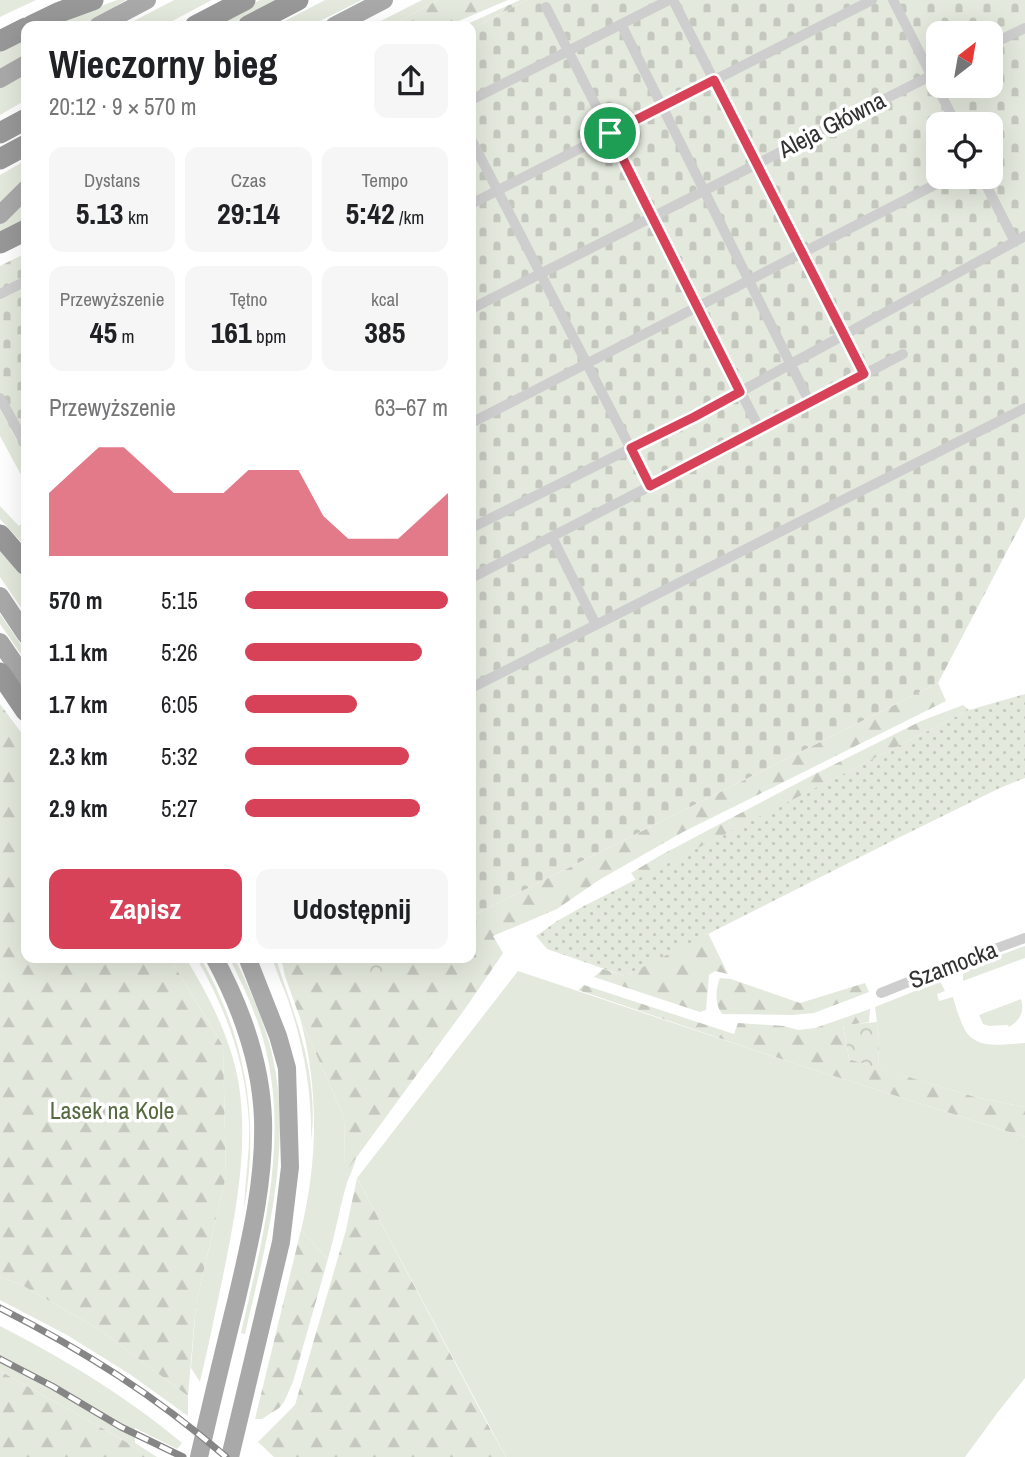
<!DOCTYPE html>
<html lang="pl">
<head>
<meta charset="utf-8">
<style>
  :root { --surface:#fff; --page:#f6f6f6; --text:#202124; --muted:#757577; --accent:#d84258 }
  body { margin:0; font-family:"Archivo Narrow",sans-serif; background:var(--page); color:var(--text); height:100vh; display:flex; flex-direction:column; font-size:26px; white-space:nowrap }
  * { box-sizing:border-box; margin:0 }
  p { font-size:23px; color:var(--muted) }
  .icon { flex:none; width:38px; height:38px; fill:none; stroke:currentColor; stroke-width:2; stroke-linecap:round; stroke-linejoin:round }
  .map { position:relative; flex:1; overflow:hidden }
  .panel { position:absolute; left:21px; top:21px; width:455px; height:942px; display:flex; flex-direction:column; background:var(--surface); border-radius:14px; box-shadow:0 7px 28px #0002 }
  .panel>* { flex:none }
  .needle { width:46px; rotate:31deg }
  .controls { position:absolute; left:926px; top:21px; display:grid; gap:14px }
  .controls a { display:grid; place-items:center; width:77px; height:77px; border-radius:14px; background:var(--surface); box-shadow:0 7px 28px #0002; font-size:35px }
  .pin { position:absolute; display:grid; place-items:center; width:60px; height:60px; color:#fff; margin:-30px; border:4px solid #fff; border-radius:50%; box-shadow:0 2px 7px #0007 }
  .round { display:grid; place-items:center; flex:none; width:74px; height:74px; border-radius:14px; background:var(--page) }
  .overview { display:flex; align-items:center; justify-content:space-between; height:119px; padding:0 28px }
  h1 { font-size:38px; font-weight:800; line-height:52px }
  .metrics { display:grid; grid-template-columns:repeat(3,1fr); gap:10px; height:119px; padding:7px 28px }
  .metrics div { display:grid; align-content:center; border-radius:14px; background:var(--page); text-align:center }
  .metrics b { font-size:30px; font-weight:800 }
  .metrics small { font-size:19px; font-weight:400 }
  .metrics p { font-size:19px }
  .chart { height:196px; padding:14px 28px }
  .chart p { display:flex; justify-content:space-between }
  .chart svg { width:100%; height:126px; margin-top:7px; fill:var(--accent); opacity:.7 }
  .cta { display:flex; gap:14px; margin-top:auto; padding:14px 28px }
  .cta a { flex:1; height:80px; border-radius:14px; background:var(--accent); color:#fff; font-size:28px; font-weight:800; line-height:80px; text-align:center }
  .cta a+a { background:var(--page); color:var(--text) }
  ul { padding:0 28px; list-style:none; font-size:23px }
  li { display:grid; grid-template-columns:112px 84px 1fr; align-items:center; height:52px }
  li i { height:18px; border-radius:9px; background:var(--accent) }
  .map>svg:first-child { display:block }
  .grass { fill:#e4e9dd }
  .forest { fill:url(#forest-firs) }
  .cemetery { fill:url(#cemetery-stones); fill-rule:evenodd }
  .park { fill:url(#park-crowns) }
  .garden { fill:url(#garden-dots) }
  .lines { fill:none; stroke-linecap:round; stroke-linejoin:round }
  .street { stroke:#cecece; stroke-width:10 }
  .primary { stroke:#a9a9a9; stroke-width:18 }
  .highway { stroke:#989898; stroke-width:21 }
  .rail-casing { stroke:#868686; stroke-width:7 }
  .rail { stroke:#fff; stroke-width:4.5; stroke-dasharray:13; stroke-linecap:butt }
  .route-casing { stroke:#fff; stroke-width:14 }
  .route { stroke:#d84258; stroke-width:9 }
  .labels { text-anchor:middle; stroke-width:7; stroke-linejoin:round; paint-order:stroke }
  .street-label { font-size:24px; fill:#313131; stroke:#fff }
  .park-label { font-size:24px; fill:#576941; stroke:#fff }
</style>
</head>
<body>
<div class="map">
<svg width="1025" height="1457" viewBox="0 0 1025 1457">
  <defs>
    <pattern id="forest-firs" width="22" height="20" patternUnits="userSpaceOnUse" patternTransform="scale(1.75)"><rect width="22" height="20" fill="#e4e9dd"/><path d="M5 1l3.5 6h-7zM16 11l3.5 6h-7z" fill="#c4c8be"/></pattern>
    <pattern id="cemetery-stones" width="16" height="16" patternUnits="userSpaceOnUse" patternTransform="scale(1.75)"><rect width="16" height="16" fill="#e4e9dd"/><path d="M2 7V4a2 2 0 0 1 4 0v3zM10 15v-3a2 2 0 0 1 4 0v3z" fill="#c4c8be"/></pattern>
    <pattern id="park-crowns" width="20" height="18" patternUnits="userSpaceOnUse" patternTransform="scale(1.75)"><rect width="20" height="18" fill="#e4e9dd"/><path d="M2 6a3 3 0 1 1 6 0M12 15a3 3 0 1 1 6 0" fill="none" stroke="#c4c8be"/></pattern>
    <pattern id="garden-dots" width="8" height="8" patternUnits="userSpaceOnUse" patternTransform="scale(1.75)"><rect width="8" height="8" fill="#e4e9dd"/><path d="M2 2h.1M6 6h.1" fill="none" stroke="#c4c8be" stroke-width="1.8" stroke-linecap="round"/></pattern>
  </defs>
  <rect width="100%" height="100%" fill="#fff"/>
  <!-- grass -->
  <path class="grass" d="M 0,0 L 36,0 L 0,17 Z
    M 117,0 L 126,0 L 116,6 L 128,24 L 174,0 L 212,0 L 163,26 L 48,26 Z
    M 260,0 L 277,0 L 227,26 L 209,26 Z
    M 325,0 L 362,0 L 310,26 L 275,26 Z
    M 422,0 L 438,0 L 391,26 L 371,26 Z
    M 26,37 L 26,100 L 0,115 L 0,51 Z
    M 26,160 L 26,219 L 0,233 L 0,175 Z
    M 0,409 L 26,458 L 26,484 L 0,436 Z
    M 0,506 L 19,526 L 25,520 L 26,547 L 0,519 Z
    M 0,550 L 26,581 L 26,615 L 0,577 Z
    M 0,614 L 26,652 L 26,661 L 0,624 Z
    M 1025,946 L 1025,958 L 963,981 L 963,974 L 968,967 Z
    M 169,957 L 185,957 C 209,995 232,1041 239,1085 C 248,1146 237,1207 225,1266 C 217,1305 209,1344 200,1382 L 191,1368 L 196,1303 L 226,1176 L 223,1046 Z
    M 196,957 L 200,957 C 246,1037 260,1119 244,1209 C 245,1181 250,1152 249,1124 C 246,1063 226,1009 196,957 Z
    M 229,957 L 234,957 C 248,985 260,1012 269,1042 C 296,1140 267,1238 245,1334 L 241,1333 C 264,1232 293,1128 259,1026 C 251,1002 240,980 229,957 Z
    M 272,957 L 276,957 C 280,975 288,992 293,1010 C 307,1050 317,1098 311,1141 C 312,1096 305,1052 291,1009 C 286,992 277,975 272,957 Z
    M 518,971 L 793,1063 L 1025,1137 L 1025,1378 L 998,1412 L 965,1457 L 506,1457 L 357,1178 Z
    M 940,981 L 945,991 L 937,994 L 939,1001 L 953,997 C 956,1007 959,1018 964,1028 C 975,1051 1004,1044 1025,1043 L 1025,1107 L 975,1097 L 878,1068 L 879,1039 L 875,1007 Z
    M 1021,999 C 1025,1012 1020,1020 1009,1027 L 1008,1025 L 989,1026 L 983,1024 L 979,1015 Z
    M 300,1018 L 344,1117 L 345,1166 L 348,1168 L 356,1158 C 354,1168 349,1176 346,1186 C 339,1210 335,1235 328,1259 L 301,1230 C 318,1161 319,1088 300,1018 Z
    M 0,1277 L 20,1284 L 100,1330 L 188,1396 L 188,1416 L 131,1375 L 67,1335 L 0,1300 Z
    M 0,1326 C 64,1359 126,1396 182,1443 L 177,1449 L 135,1428 L 135,1443 L 157,1457 L 145,1457 L 140,1451 L 118,1437 L 0,1371 Z"/>
  <!-- forest -->
  <path class="forest" d="M 438,0 L 508,0 L 447,26 L 391,26 Z
    M 520,0 L 527,0 L 471,29 L 471,26 L 463,26 Z
    M 938,683 L 946,701 L 683,832 L 599,880 L 557,909 L 493,936 L 503,953 L 467,1006 L 348,1169 L 345,1166 L 344,1117 L 300,1018 L 285,976 L 281,957 L 471,957 L 471,908 L 478,913 Z
    M 0,704 L 26,739 L 26,957 L 169,957 L 223,1046 L 226,1176 L 196,1303 L 188,1396 L 100,1330 L 20,1284 L 0,1277 Z
    M 963,705 L 969,710 L 636,880 L 631,873 L 661,855 L 811,776 L 921,721 Z
    M 708,933 L 728,974 L 715,971 L 709,975 L 706,1010 L 700,1012 L 594,977 L 603,969 L 625,976 Z
    M 720,978 L 731,979 L 800,1003 L 865,983 L 869,992 L 814,1013 L 792,1015 L 722,1014 C 715,1004 715,990 720,978 Z
    M 584,985 L 734,1034 L 738,1023 L 784,1026 L 798,1030 L 815,1028 L 870,1009 L 869,1022 L 843,1026 L 849,1059 L 975,1097 L 1025,1107 L 1025,1137 L 793,1063 L 578,990 Z
    M 357,1178 L 487,1423 L 506,1457 L 274,1457 L 258,1442 L 295,1405 L 346,1230 Z
    M 301,1230 L 328,1259 L 293,1382 L 284,1402 L 279,1408 L 262,1419 L 255,1419 Z
    M 0,1371 L 118,1437 L 140,1451 L 145,1457 L 0,1457 Z"/>
  <!-- cemetery -->
  <path class="cemetery" d="M 527,0 L 1025,0 L 1025,517 L 938,683 L 478,913 L 471,908 L 471,29 ZM 938,33 L 990,33 L 990,86 L 938,86 ZM 938,124 L 990,124 L 990,177 L 938,177 Z
    M 26,253 L 26,458 L 0,409 L 0,266 Z"/>
  <!-- park -->
  <path class="park" d="M 345,957 L 398,957 L 396,979 L 379,986 Z
    M 877,1022 L 879,1040 L 878,1068 L 849,1059 L 843,1025 Z"/>
  <!-- garden -->
  <path class="garden" d="M 1025,694 L 1025,778 L 1000,788 L 894,840 L 625,976 L 547,949 L 536,936 L 557,921 L 582,907 L 969,710 Z"/>
  <g class="lines">
    <!-- street -->
    <path class="street" d="M 673,0 L 864,375
      M 893,0 L 956,124
      M 546,7 L 760,430
      M 621,24 L 810,403
      M 990,45 L 1025,28
      M 471,100 L 669,0
      M 471,139 L 650,486
      M 982,177 L 1015,242
      M 471,204 L 872,0
      M 0,294 L 26,281
      M 471,309 L 938,72
      M 0,398 L 26,445
      M 471,423 L 950,177
      M 471,528 L 694,417 L 1025,236
      M 552,537 L 596,625
      M 471,578 L 713,454 L 903,354
      M 471,688 L 1025,408
      M 881,993 L 953,964 L 1025,938"/>
    <!-- primary -->
    <path class="primary" d="M 98,26 L 147,0
      M 334,26 L 384,0
      M 0,79 L 26,64
      M 0,215 L 26,189
      M 0,596 L 26,635
      M 0,642 L 26,680
      M 199,1457 C 211,1405 223,1354 236,1302 C 250,1242 265,1181 263,1119 C 261,1062 241,1007 214,957
      M 230,1457 L 281,1242 L 290,1167 L 287,1068 L 278,1036 L 247,957"/>
    <!-- highway -->
    <path class="highway" d="M 31,26 L 60,12 L 93,0
      M 195,26 L 245,0
      M 248,26 L 298,0
      M 0,41 L 26,28
      M 0,133 L 26,119
      M 0,159 L 26,145
      M 0,243 L 26,230
      M 0,535 L 26,565
      M 0,673 L 26,711"/>
    <defs>
      <path id="rail" d="M 0,1308 C 83,1350 156,1396 226,1457
        M 0,1359 L 52,1386 L 121,1427 L 183,1457"/>
    </defs>
    <!-- rail casing -->
    <use href="#rail" class="rail-casing"/>
    <!-- rail -->
    <use href="#rail" class="rail"/>
  </g>
  <g class="lines">
    <defs>
      <path id="route" d="M 714,80 L 864,374 L 650,486 L 631,448 L 694,417 L 740,392 L 610,133 Z"/>
    </defs>
    <!-- route casing -->
    <use href="#route" class="route-casing"/>
    <!-- route -->
    <use href="#route" class="route"/>
  </g>
  <g class="labels">
    <!-- street labels -->
    <g class="street-label">
      <text transform="translate(832 125) rotate(-27)" y="8">Aleja Główna</text>
      <text transform="translate(953 965) rotate(-21)" y="8">Szamocka</text>
    </g>
    <!-- park labels -->
    <g class="park-label">
      <text x="112" y="1119">Lasek na Kole</text>
    </g>
  </g>
</svg>
<div class="controls">
<a><svg class="needle" viewBox="-14 -14 28 28"><path d="M0-13l5 13h-10z" fill="#e53935"/><path d="M0 13l5-13h-10z" fill="#757577"/></svg></a>
<a><svg class="icon" aria-label="locate" viewBox="0 0 24 24"><circle cx="12" cy="12" r="6"/><path d="M12 2v4M12 18v4M2 12h4M18 12h4"/></svg></a>
</div>
<div class="pin" style="left:610px;top:133px;background:#1e9e55"><svg class="icon" aria-label="arrive" viewBox="0 0 24 24"><path d="M6 21V4h12l-3 4 3 4H6"/></svg></div>
<section class="panel">
<div class="overview"><div><h1>Wieczorny bieg</h1><p>20:12 · 9 × 570 m</p></div><a class="round"><svg class="icon" aria-label="share" viewBox="0 0 24 24"><path d="M12 15V3M7 8l5-5 5 5M5 13v7h14v-7"/></svg></a></div>
<div class="metrics">
<div><p>Dystans</p><b>5.13<small> km</small></b></div>
<div><p>Czas</p><b>29:14</b></div>
<div><p>Tempo</p><b>5:42<small> /km</small></b></div>
</div>
<div class="metrics">
<div><p>Przewyższenie</p><b>45<small> m</small></b></div>
<div><p>Tętno</p><b>161<small> bpm</small></b></div>
<div><p>kcal</p><b>385</b></div>
</div>
<div class="chart"><p><span>Przewyższenie</span>63–67 m</p>
<svg viewBox="0 0 160 44" preserveAspectRatio="none"><path d="M0 44V22L10 14L20 6L30 6L40 14L50 22L60 22L70 22L80 14L90 14L100 14L110 30L120 38L130 38L140 38L150 30L160 22V44z"/></svg>
</div>
<ul>
<li><b>570 m</b>5:15<i style="width:100%"></i></li>
<li><b>1.1 km</b>5:26<i style="width:87%"></i></li>
<li><b>1.7 km</b>6:05<i style="width:55%"></i></li>
<li><b>2.3 km</b>5:32<i style="width:81%"></i></li>
<li><b>2.9 km</b>5:27<i style="width:86%"></i></li>
</ul>
<div class="cta"><a>Zapisz</a><a>Udostępnij</a></div>
</section>
</div>
</body>
</html>
